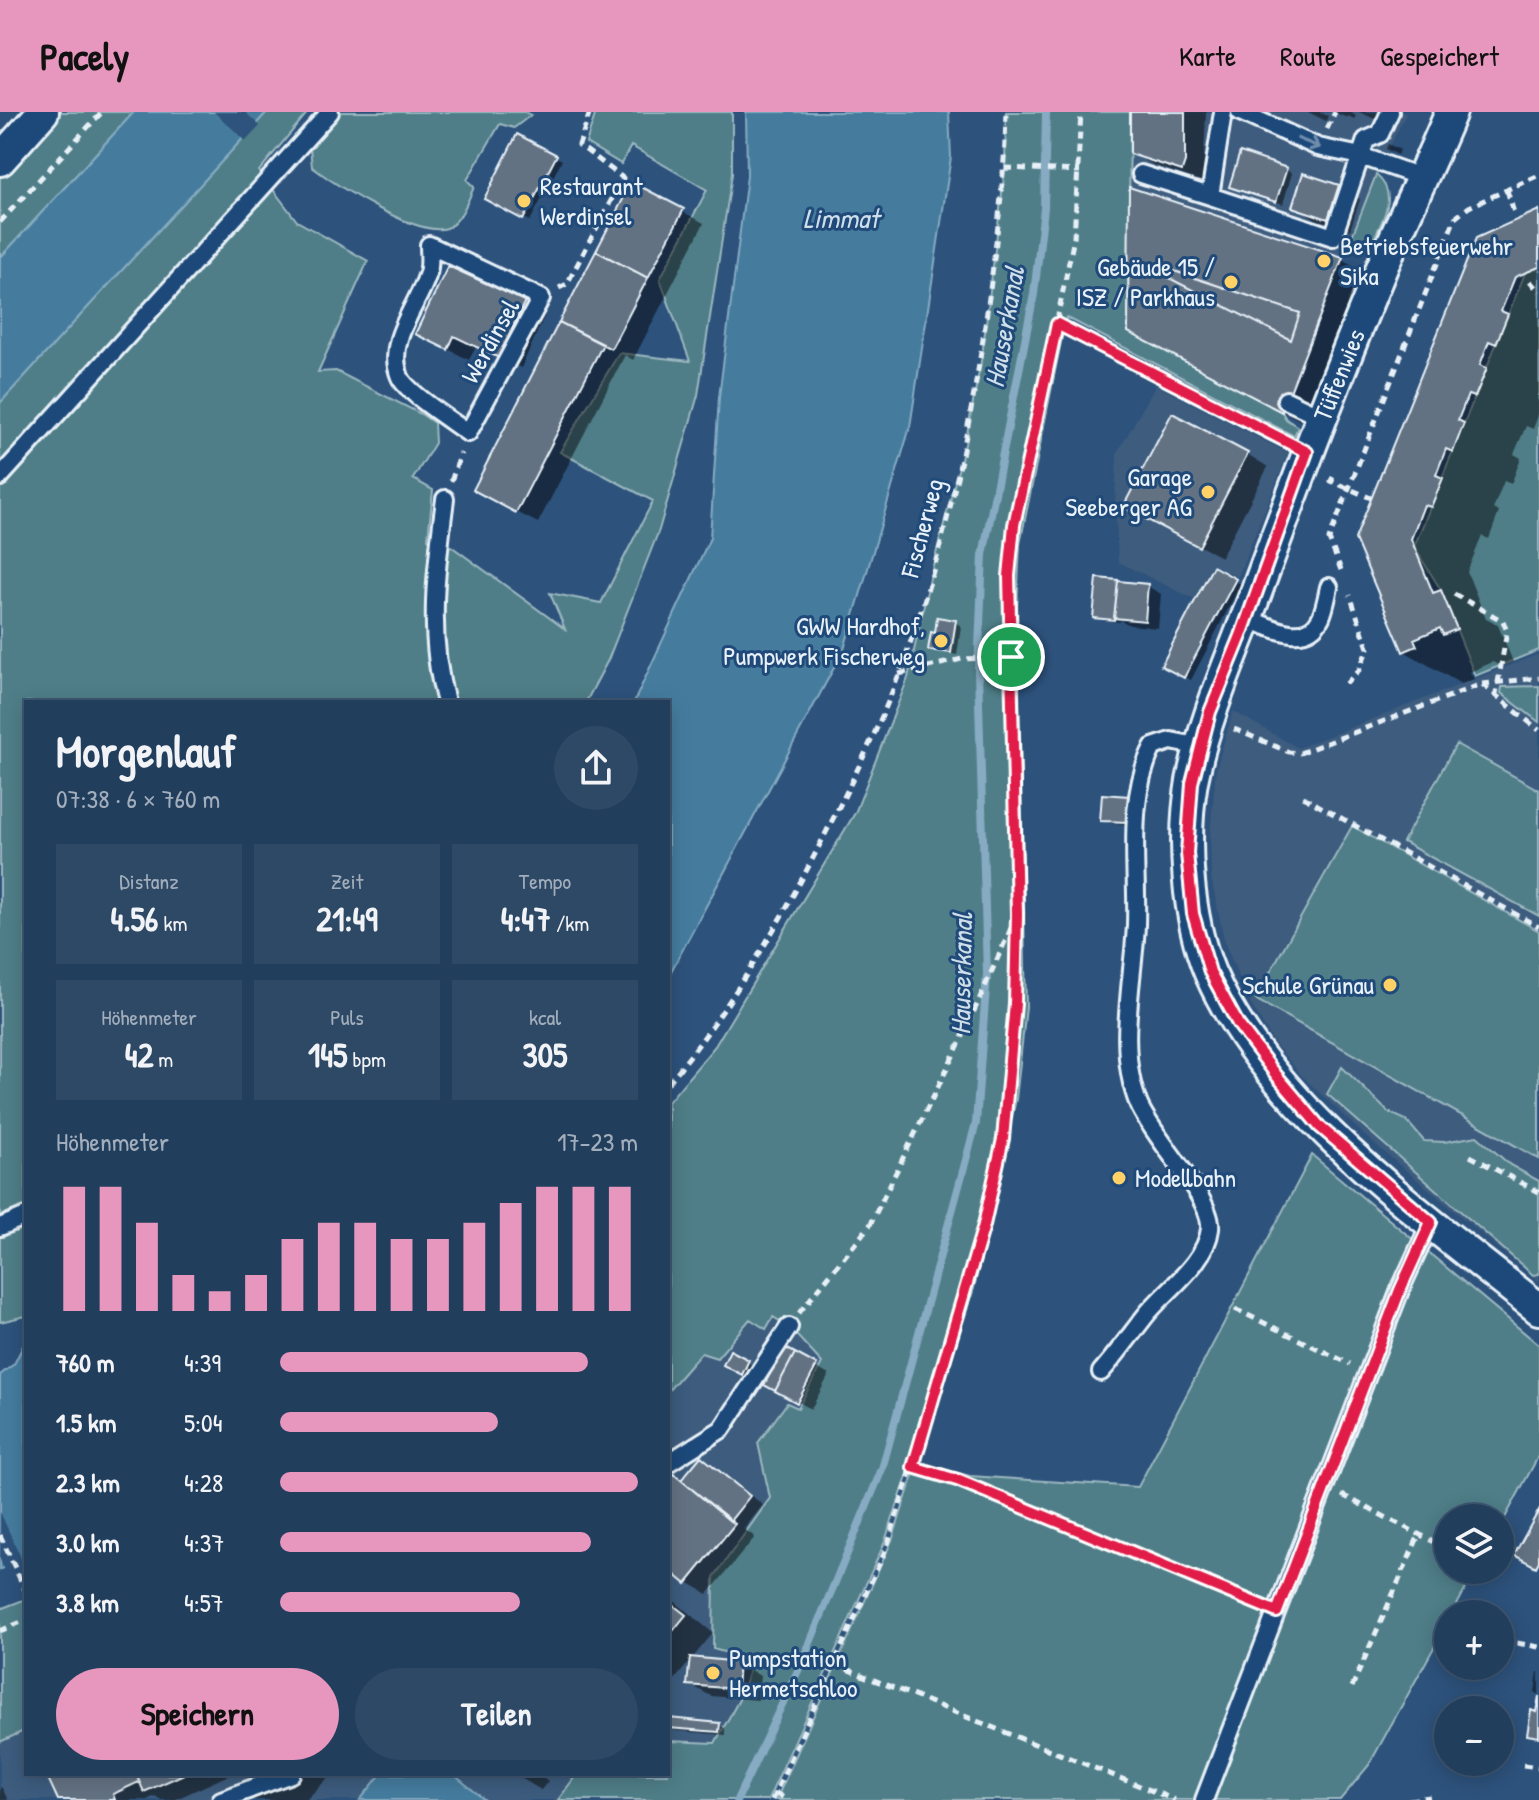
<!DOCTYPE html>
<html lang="de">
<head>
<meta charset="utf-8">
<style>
  :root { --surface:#223e5d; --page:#2e4966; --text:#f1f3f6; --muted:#a2aebc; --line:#3f5772; --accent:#e797bd }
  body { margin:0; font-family:"Patrick Hand",sans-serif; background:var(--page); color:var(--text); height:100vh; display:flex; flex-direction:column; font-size:30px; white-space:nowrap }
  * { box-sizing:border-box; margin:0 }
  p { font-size:26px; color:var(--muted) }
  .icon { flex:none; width:44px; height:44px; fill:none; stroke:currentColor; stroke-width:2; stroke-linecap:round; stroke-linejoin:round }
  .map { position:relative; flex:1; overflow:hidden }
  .side { position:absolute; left:24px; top:588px; width:646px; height:1076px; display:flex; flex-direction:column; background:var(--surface); border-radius:0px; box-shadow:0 4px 20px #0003,0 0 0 2px var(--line) }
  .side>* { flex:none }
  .buttons { position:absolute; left:1434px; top:1392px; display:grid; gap:16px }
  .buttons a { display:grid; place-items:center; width:80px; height:80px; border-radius:50%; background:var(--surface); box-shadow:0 4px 20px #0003,0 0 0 2px var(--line); font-size:40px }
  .pin { position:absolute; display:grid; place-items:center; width:68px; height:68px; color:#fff; margin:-34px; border:4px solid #fff; border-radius:50%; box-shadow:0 2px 8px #0007 }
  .round { display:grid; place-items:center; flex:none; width:84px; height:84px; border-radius:42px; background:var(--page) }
  .summary { display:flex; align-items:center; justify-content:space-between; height:136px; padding:0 32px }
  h1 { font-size:44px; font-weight:800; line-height:60px }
  .metrics { display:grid; grid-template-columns:repeat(3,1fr); gap:12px; height:136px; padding:8px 32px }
  .metrics div { display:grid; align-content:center; border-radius:0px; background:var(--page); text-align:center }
  .metrics b { font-size:34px; font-weight:800 }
  .metrics small { font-size:22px; font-weight:400 }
  .metrics p { font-size:22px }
  .chart { height:224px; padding:16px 32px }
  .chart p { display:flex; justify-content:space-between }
  .chart svg { width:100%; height:144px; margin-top:8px; stroke:var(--accent); stroke-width:6 }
  .action { display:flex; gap:16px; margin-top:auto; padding:16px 32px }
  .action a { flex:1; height:92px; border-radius:48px; background:var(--accent); color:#111; font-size:32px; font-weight:800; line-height:92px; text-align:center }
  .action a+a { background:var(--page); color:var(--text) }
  ul { padding:0 32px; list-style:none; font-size:26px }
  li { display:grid; grid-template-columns:128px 96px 1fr; align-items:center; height:60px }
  li i { height:20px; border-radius:10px; background:var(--accent) }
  header { display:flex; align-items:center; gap:48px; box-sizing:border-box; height:112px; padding:0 40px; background:var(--accent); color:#111 }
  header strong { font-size:38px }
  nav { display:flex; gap:44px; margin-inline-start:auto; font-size:28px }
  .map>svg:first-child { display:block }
  .built { fill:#3e5c7e }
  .green { fill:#4f7e88; stroke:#9cb8c0; stroke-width:2 }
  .water { fill:#447c9e; stroke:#86abc2; stroke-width:2 }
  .pier { fill:#2d527c }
  .shadow { fill:#0007 }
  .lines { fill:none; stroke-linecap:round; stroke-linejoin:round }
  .stream { stroke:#86abc2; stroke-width:8 }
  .building { fill:#647283; stroke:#e8f1f8; stroke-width:2 }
  .service-casing { stroke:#e8f1f8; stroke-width:22 }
  .minor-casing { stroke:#e8f1f8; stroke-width:36 }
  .path { stroke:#e8f1f8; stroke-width:5; stroke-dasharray:8 6; stroke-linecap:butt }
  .service { stroke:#1f4a7a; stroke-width:16 }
  .minor { stroke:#1f4a7a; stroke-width:30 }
  .oneway { stroke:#6f8dac }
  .route-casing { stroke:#fff; stroke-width:16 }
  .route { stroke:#e11d48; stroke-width:10 }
  .poi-dot { fill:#ffd166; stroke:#1f4a7a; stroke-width:3 }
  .labels { text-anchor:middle; stroke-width:6; stroke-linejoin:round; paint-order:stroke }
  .poi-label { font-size:26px; fill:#e8f1f8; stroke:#1f4a7a; text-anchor:start }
  .street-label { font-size:26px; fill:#e8f1f8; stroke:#1f4a7a }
  .water-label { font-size:28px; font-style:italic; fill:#cfdfea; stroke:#1f4a7a }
</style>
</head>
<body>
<header>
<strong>Pacely</strong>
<nav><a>Karte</a><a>Route</a><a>Gespeichert</a></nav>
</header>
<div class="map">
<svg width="1539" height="1688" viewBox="0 0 1539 1688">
  <rect width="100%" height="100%" fill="#2d527c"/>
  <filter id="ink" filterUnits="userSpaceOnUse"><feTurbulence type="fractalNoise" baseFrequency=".0125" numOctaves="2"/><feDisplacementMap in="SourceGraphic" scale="16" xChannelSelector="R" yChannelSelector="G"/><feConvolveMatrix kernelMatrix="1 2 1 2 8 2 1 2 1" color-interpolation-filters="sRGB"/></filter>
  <g filter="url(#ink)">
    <!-- built -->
    <path class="built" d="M 1112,0 L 1407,0 L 1376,63 L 1282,300 L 1286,307 L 1298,315 L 1294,324 L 1087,215 L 1107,82 Z
      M 1156,273 L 1288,341 L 1238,465 L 1213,453 L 1194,487 L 1118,450 L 1115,389 L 1117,341 Z
      M 1539,542 L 1539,1170 L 1365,1024 L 1302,964 L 1274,931 L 1251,893 L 1225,832 L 1211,766 L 1210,723 L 1216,657 L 1233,599 L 1298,636 Z
      M 772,1205 L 789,1215 L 822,1251 L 798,1296 L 758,1330 L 770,1386 L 714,1465 L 713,1537 L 752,1548 L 741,1584 L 715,1631 L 668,1629 L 668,1279 L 702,1241 L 717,1246 L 750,1207 Z
      M 26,1618 L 26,1662 L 577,1662 L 558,1688 L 0,1688 L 0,1630 Z"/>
    <!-- green -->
    <path class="green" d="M 55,0 L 134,0 L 0,146 L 0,54 Z
      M 267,0 L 308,0 L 259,59 L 297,109 L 368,149 L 318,260 L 336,259 L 421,302 L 434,311 L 435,331 L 413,367 L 433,378 L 428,427 L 432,431 L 429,433 L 427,535 L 438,590 L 26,590 L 26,1097 L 0,1108 L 0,291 Z
      M 340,0 L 525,0 L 531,3 L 514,16 L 500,12 L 467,68 L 474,75 C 468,88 461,110 447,116 C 418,126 336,73 312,55 L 310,35 Z
      M 596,0 L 732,0 L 732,62 L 698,283 L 659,418 L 608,548 L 586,590 L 452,590 L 442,556 L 444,429 L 565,517 L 550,481 L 601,491 L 653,389 L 560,340 L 619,241 L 690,249 L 660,167 L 707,78 L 631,34 L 621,52 L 586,31 Z
      M 1006,0 L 1130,0 L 1128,220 L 1282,300 L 1286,307 L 1298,315 L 1294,324 L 1066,205 L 1020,432 L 1017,494 L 1026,895 L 1016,987 L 974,1176 L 918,1351 L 970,1364 L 1138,1375 L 1312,1043 L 1539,1233 L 1539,1343 L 1500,1415 L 1500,1406 L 1448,1406 L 1448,1458 L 1476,1458 L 1452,1502 L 1448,1502 L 1448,1510 L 1369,1653 L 1340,1688 L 776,1688 L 893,1426 L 917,1351 L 911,1353 L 884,1432 L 768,1688 L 558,1688 L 577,1662 L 668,1662 L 668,1629 L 715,1631 L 741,1584 L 752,1548 L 713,1537 L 714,1465 L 770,1386 L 758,1331 L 787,1291 L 798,1296 L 822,1251 L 789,1215 L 773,1205 L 766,1217 L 750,1207 L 717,1246 L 701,1241 L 668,1279 L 668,990 L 715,934 L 855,701 L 908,566 L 931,461 L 965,332 L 982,244 L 1005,56 Z
      M 1376,63 C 1402,84 1379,112 1369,138 L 1349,132 Z
      M 1539,155 L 1539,538 L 1475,564 L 1441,478 L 1414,435 L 1525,161 Z
      M 1539,574 L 1539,610 L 1501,581 L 1502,575 Z
      M 1456,632 L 1539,678 L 1539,804 L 1403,730 Z
      M 1352,714 L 1539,819 L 1539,1047 L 1255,887 Z
      M 1342,955 L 1388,1000 L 1406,1008 L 1424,1029 L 1444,1030 L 1477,1024 L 1510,1053 L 1539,1069 L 1539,1162 L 1533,1163 L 1327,982 Z
      M 26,1110 L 26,1204 L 0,1210 L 0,1121 Z
      M 26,1487 L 26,1618 L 0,1630 L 0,1497 Z"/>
    <!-- water -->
    <path class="water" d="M 134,0 L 267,0 L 0,291 L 0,146 Z
      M 746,0 L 949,0 L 951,45 L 910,315 L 844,537 L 668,865 L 668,590 L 634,590 L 710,426 L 719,285 L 747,64 Z
      M 26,1228 L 26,1443 L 0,1458 L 0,1263 L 14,1252 Z
      M 381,1662 L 453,1662 L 485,1688 L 360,1688 Z"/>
    <!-- pier -->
    <path class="pier" d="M 214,0 L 245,0 L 260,14 L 246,29 Z
      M 0,1400 L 23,1450 L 6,1460 L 0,1448 Z"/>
    <!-- shadow -->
    <path class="shadow" d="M 1132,0 L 1206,0 L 1203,70 L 1153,53 L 1132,41 Z
      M 1308,0 L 1320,0 L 1328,4 L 1326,9 Z
      M 1334,0 L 1350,0 L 1356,4 L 1354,7 L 1348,4 L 1347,6 Z
      M 1359,0 L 1381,0 L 1377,8 Z
      M 518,25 L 562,48 L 530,109 L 486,86 Z
      M 1388,32 L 1400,38 L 1398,43 L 1386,37 Z
      M 1286,58 L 1292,61 L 1283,92 L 1237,77 Z
      M 1305,64 L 1339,75 L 1360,87 L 1350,118 L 1316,107 L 1295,94 Z
      M 632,73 L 704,111 L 633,248 L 625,243 L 538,411 L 497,390 Z
      M 1539,100 L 1539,281 L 1537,287 L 1539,289 L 1539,301 L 1533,317 L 1526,314 L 1514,342 L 1521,346 L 1511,372 L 1504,369 L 1493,397 L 1499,400 L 1489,427 L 1482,424 L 1467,460 L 1486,507 L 1498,513 L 1513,550 L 1501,555 L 1493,550 L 1470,560 L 1474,567 L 1461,572 L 1404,539 L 1358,427 Z
      M 1342,147 L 1363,159 L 1303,310 L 1152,231 Z
      M 524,191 L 545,203 L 521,256 L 476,235 L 469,248 L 418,221 Z
      M 1247,342 L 1268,355 L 1221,445 L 1146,406 Z
      M 1214,457 L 1241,472 L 1191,568 L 1163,553 Z
      M 1117,470 L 1147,474 L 1161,482 L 1158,516 L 1130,513 L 1120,508 L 1120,510 L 1102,508 L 1095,505 Z
      M 955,510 L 961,514 L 957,543 L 930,537 Z
      M 1129,686 L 1135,690 L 1134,713 L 1109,711 L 1102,707 Z
      M 785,1238 L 829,1263 L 811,1297 L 766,1272 Z
      M 731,1241 L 754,1254 L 749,1264 L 725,1252 Z
      M 701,1347 L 715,1355 L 763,1393 L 744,1417 L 755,1425 L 708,1482 L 687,1470 L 668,1454 L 668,1367 L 672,1363 L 683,1369 Z
      M 668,1484 L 713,1521 L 668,1576 Z
      M 739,1551 L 760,1564 L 758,1588 L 711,1584 L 689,1572 Z
      M 1538,1560 L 1539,1560 L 1539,1583 L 1535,1580 Z
      M 668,1608 L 719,1613 L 725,1616 L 725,1623 L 668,1618 Z
      M 49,1662 L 231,1662 L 174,1688 L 161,1688 L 155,1684 L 147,1688 L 61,1688 Z
      M 260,1662 L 332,1662 L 306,1688 L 234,1688 Z
      M 514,1662 L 539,1662 L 548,1669 L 541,1678 Z
      M 0,1675 L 2,1676 L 8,1688 L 0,1688 Z"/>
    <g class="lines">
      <!-- stream -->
      <path class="stream" d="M 737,1688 L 802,1550 L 882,1357 L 976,1011 L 987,862 L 978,558 L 983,443 L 1034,182 L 1044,96 L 1046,0"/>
    </g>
    <!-- building -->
    <path class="building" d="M 1130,0 L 1185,0 L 1185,50 L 1182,59 L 1130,42 Z
      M 517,22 L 557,43 L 523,108 L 484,87 Z
      M 1240,40 L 1287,56 L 1276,90 L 1229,75 Z
      M 1303,61 L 1339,73 L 1328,107 L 1292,95 Z
      M 632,70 L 684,97 L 648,166 L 596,139 Z
      M 1129,75 L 1343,145 L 1282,300 L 1128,220 Z
      M 1539,98 L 1539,155 L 1515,165 L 1501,199 L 1508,202 L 1496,232 L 1489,229 L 1480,253 L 1487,256 L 1475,285 L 1468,283 L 1458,308 L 1464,311 L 1453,340 L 1446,337 L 1436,363 L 1443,366 L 1431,395 L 1424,393 L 1411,427 L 1433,481 L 1441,478 L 1457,517 L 1443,523 L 1440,516 L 1414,527 L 1417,534 L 1403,540 L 1355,427 L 1476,126 Z
      M 596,139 L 648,166 L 611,237 L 559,210 Z
      M 448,154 L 525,189 L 499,246 L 454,224 L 448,238 L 415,222 Z
      M 1165,156 L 1300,201 L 1291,228 L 1163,163 Z
      M 559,210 L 603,232 L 516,401 L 473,378 Z
      M 1172,301 L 1248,341 L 1199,435 L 1123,395 Z
      M 1213,454 L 1236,467 L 1184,566 L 1161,554 Z
      M 1097,466 L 1118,468 L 1114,508 L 1093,506 Z
      M 1118,469 L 1148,472 L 1145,509 L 1114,506 Z
      M 937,505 L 956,508 L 951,541 L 928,538 L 931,520 L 935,521 Z
      M 1102,682 L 1129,684 L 1128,710 L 1100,709 Z
      M 784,1235 L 795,1241 L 775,1279 L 764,1273 Z
      M 730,1238 L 749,1248 L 742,1263 L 723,1253 Z
      M 795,1241 L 817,1253 L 797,1291 L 775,1279 Z
      M 701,1344 L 750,1384 L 730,1409 L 681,1368 Z
      M 671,1360 L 735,1412 L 686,1472 L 668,1457 L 668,1364 Z
      M 1539,1398 L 1539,1449 L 1536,1455 L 1514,1443 Z
      M 668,1489 L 686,1503 L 668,1525 Z
      M 690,1545 L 739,1550 L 737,1577 L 687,1573 Z
      M 1539,1584 L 1539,1625 L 1527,1623 L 1531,1598 L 1536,1600 Z
      M 668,1606 L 720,1611 L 719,1620 L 668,1616 Z
      M 46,1662 L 136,1662 L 139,1670 L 113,1682 L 115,1688 L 58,1688 Z
      M 136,1662 L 184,1662 L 144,1680 Z"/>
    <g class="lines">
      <defs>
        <path id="service" d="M 1223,0 L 1210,84 L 1333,125 L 1366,28 L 1380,22 L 1390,0
          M 1240,0 L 1318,35 L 1361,44 L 1423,66
          M 1141,62 L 1210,84
          M 429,133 L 541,186 L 468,321 C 453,310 406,280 400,265 C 385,230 417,195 427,164 C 431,155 429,143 429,133 Z
          M 1286,288 L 1322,305
          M 0,365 L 330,0
          M 445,387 C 436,456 427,523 446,590
          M 1247,506 C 1269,515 1306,536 1321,505 C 1325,496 1327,484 1329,475
          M 0,1115 L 26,1104
          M 1101,1260 C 1117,1242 1131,1222 1146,1203 C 1166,1178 1206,1151 1210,1117 C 1214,1088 1153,1026 1139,993 C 1116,938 1133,871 1136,813 C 1138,756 1126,687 1153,635 L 1171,629 L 1201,635
          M 668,1351 L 722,1317 L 789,1215
          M 221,1688 L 291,1662
          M 1204,1688 L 1400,1178 L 1431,1110"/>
        <path id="minor" d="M 1451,0 C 1430,51 1405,101 1383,153 C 1338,260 1297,369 1257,478 C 1234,541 1205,603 1192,669 C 1182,727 1187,806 1210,861 C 1269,997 1426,1106 1539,1197
          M 0,48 L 43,0"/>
      </defs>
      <!-- service casing -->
      <use href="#service" class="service-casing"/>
      <!-- minor casing -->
      <use href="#minor" class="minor-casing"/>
      <!-- path -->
      <path class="path" d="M 1327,17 L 1335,0
        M 1005,56 L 1080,59
        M 1507,78 L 1515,104
        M 0,110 L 102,0
        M 1530,169 L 1539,180
        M 559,176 L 567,172 L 623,66 L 579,33 L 590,0
        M 1057,212 L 1284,328
        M 1333,365 L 1331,369 L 1371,386
        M 451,369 L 461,341
        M 1341,458 L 1329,427 L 1455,106 L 1469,95 L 1539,63
        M 1454,482 L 1503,509 L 1507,519 L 1496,582
        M 899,562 L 962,547 L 1011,545
        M 1346,572 L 1359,558 L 1368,536 L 1350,483
        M 1482,572 L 1539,566
        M 1234,617 L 1289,640 L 1300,641 L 1482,572 L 1539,618
        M 1303,685 L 1539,815
        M 668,971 C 725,903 771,826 812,748 C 843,687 875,626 899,562 C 947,434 975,298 992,162 C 999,108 1005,55 1006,0
        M 1470,1044 L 1539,1080
        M 1235,1197 L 1350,1252
        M 799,1201 L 870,1113 L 962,926 L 1016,805
        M 913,1355 L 957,1368 L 1258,1492
        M 1342,1383 L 1448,1437
        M 0,1423 L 26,1480
        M 0,1519 L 26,1508
        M 1517,1531 L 1539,1535
        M 834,1552 L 1175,1688
        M 1352,1575 L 1419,1423
        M 1523,1653 L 1539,1655
        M 776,1681 L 787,1688
        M 772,1688 L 887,1435 L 961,1197 L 984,1113 L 1003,1027 L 1015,892 L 1017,802 L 1009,464 L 1014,413 L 1074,126 L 1081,0
        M 1409,1688 L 1430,1685"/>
      <!-- service -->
      <use href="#service" class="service"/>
      <!-- minor -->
      <use href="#minor" class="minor"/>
    </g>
    <!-- one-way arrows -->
    <defs><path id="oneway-shaft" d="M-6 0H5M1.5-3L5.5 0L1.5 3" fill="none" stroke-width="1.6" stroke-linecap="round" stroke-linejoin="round" transform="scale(2)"/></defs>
    <use class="oneway" href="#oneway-shaft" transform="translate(1309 31) rotate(22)"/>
  </g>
  <g class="lines" filter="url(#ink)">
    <defs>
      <path id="route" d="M 1057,212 L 1307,340 L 1241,524 L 1210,600 L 1192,671 L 1187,741 L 1193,802 L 1210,860 L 1238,912 L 1277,964 L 1320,1015 L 1431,1110 L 1400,1178 L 1277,1500 L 957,1368 L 913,1355 L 984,1113 L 1003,1027 L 1015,892 L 1017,802 L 1009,464 L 1014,413 Z"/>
    </defs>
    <!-- route casing -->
    <use href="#route" class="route-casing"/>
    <!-- route -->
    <use href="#route" class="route"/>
  </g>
  <!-- markers -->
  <g class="poi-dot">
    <circle cx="524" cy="89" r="8"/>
    <circle cx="1324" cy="149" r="8"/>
    <circle cx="1231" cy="170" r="8"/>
    <circle cx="1208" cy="380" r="8"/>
    <circle cx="941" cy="529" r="8"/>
    <circle cx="1390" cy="873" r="8"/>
    <circle cx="1119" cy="1066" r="8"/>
    <circle cx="713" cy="1561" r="8"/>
  </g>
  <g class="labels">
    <!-- poi labels -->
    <g class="poi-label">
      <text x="540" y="83">Restaurant<tspan x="540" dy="30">Werdinsel</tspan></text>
      <text x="1340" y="143">Betriebsfeuerwehr<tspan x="1340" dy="30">Sika</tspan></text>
      <text x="1215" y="164" text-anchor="end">Gebäude 15 /<tspan x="1215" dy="30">ISZ / Parkhaus</tspan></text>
      <text x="1192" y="374" text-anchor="end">Garage<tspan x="1192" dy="30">Seeberger AG</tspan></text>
      <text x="925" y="523" text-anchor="end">GWW Hardhof,<tspan x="925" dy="30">Pumpwerk Fischerweg</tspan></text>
      <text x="1374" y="882" text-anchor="end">Schule Grünau</text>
      <text x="1135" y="1075">Modellbahn</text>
      <text x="729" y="1555">Pumpstation<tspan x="729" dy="30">Hermetschloo</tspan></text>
    </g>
    <!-- street labels -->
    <g class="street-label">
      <text transform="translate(490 229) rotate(-61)" y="9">Werdinsel</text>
      <text transform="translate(1339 263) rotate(-68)" y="9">Tüffenwies</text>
      <text transform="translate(922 416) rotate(-75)" y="9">Fischerweg</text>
    </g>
    <!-- water labels -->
    <g class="water-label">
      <text x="841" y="116">Limmat</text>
      <text transform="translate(1004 215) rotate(-80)" y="10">Hauserkanal</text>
      <text transform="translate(961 862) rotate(-89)" y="10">Hauserkanal</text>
    </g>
  </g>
</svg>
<div class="buttons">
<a><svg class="icon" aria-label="layers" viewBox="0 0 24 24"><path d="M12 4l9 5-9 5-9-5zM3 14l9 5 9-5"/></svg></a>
<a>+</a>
<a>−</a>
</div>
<div class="pin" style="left:1011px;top:545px;background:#1e9e55"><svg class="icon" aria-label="arrive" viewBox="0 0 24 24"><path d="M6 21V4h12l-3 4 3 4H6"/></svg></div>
<section class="side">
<div class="summary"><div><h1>Morgenlauf</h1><p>07:38 · 6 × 760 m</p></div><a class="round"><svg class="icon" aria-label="share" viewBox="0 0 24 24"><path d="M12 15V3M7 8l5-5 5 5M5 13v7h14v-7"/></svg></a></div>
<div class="metrics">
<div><p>Distanz</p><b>4.56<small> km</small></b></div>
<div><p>Zeit</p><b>21:49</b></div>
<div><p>Tempo</p><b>4:47<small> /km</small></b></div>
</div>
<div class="metrics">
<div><p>Höhenmeter</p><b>42<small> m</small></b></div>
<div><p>Puls</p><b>145<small> bpm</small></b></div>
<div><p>kcal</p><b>305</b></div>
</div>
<div class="chart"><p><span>Höhenmeter</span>17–23 m</p>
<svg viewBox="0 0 160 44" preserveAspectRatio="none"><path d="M5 44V6M15 44V6M25 44V17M35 44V33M45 44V38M55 44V33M65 44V22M75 44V17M85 44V17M95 44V22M105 44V22M115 44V17M125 44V11M135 44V6M145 44V6M155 44V6"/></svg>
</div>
<ul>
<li><b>760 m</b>4:39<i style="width:86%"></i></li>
<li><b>1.5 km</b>5:04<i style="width:61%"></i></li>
<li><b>2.3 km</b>4:28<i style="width:100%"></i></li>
<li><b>3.0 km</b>4:37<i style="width:87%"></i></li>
<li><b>3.8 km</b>4:57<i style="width:67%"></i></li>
</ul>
<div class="action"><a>Speichern</a><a>Teilen</a></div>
</section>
</div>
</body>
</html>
